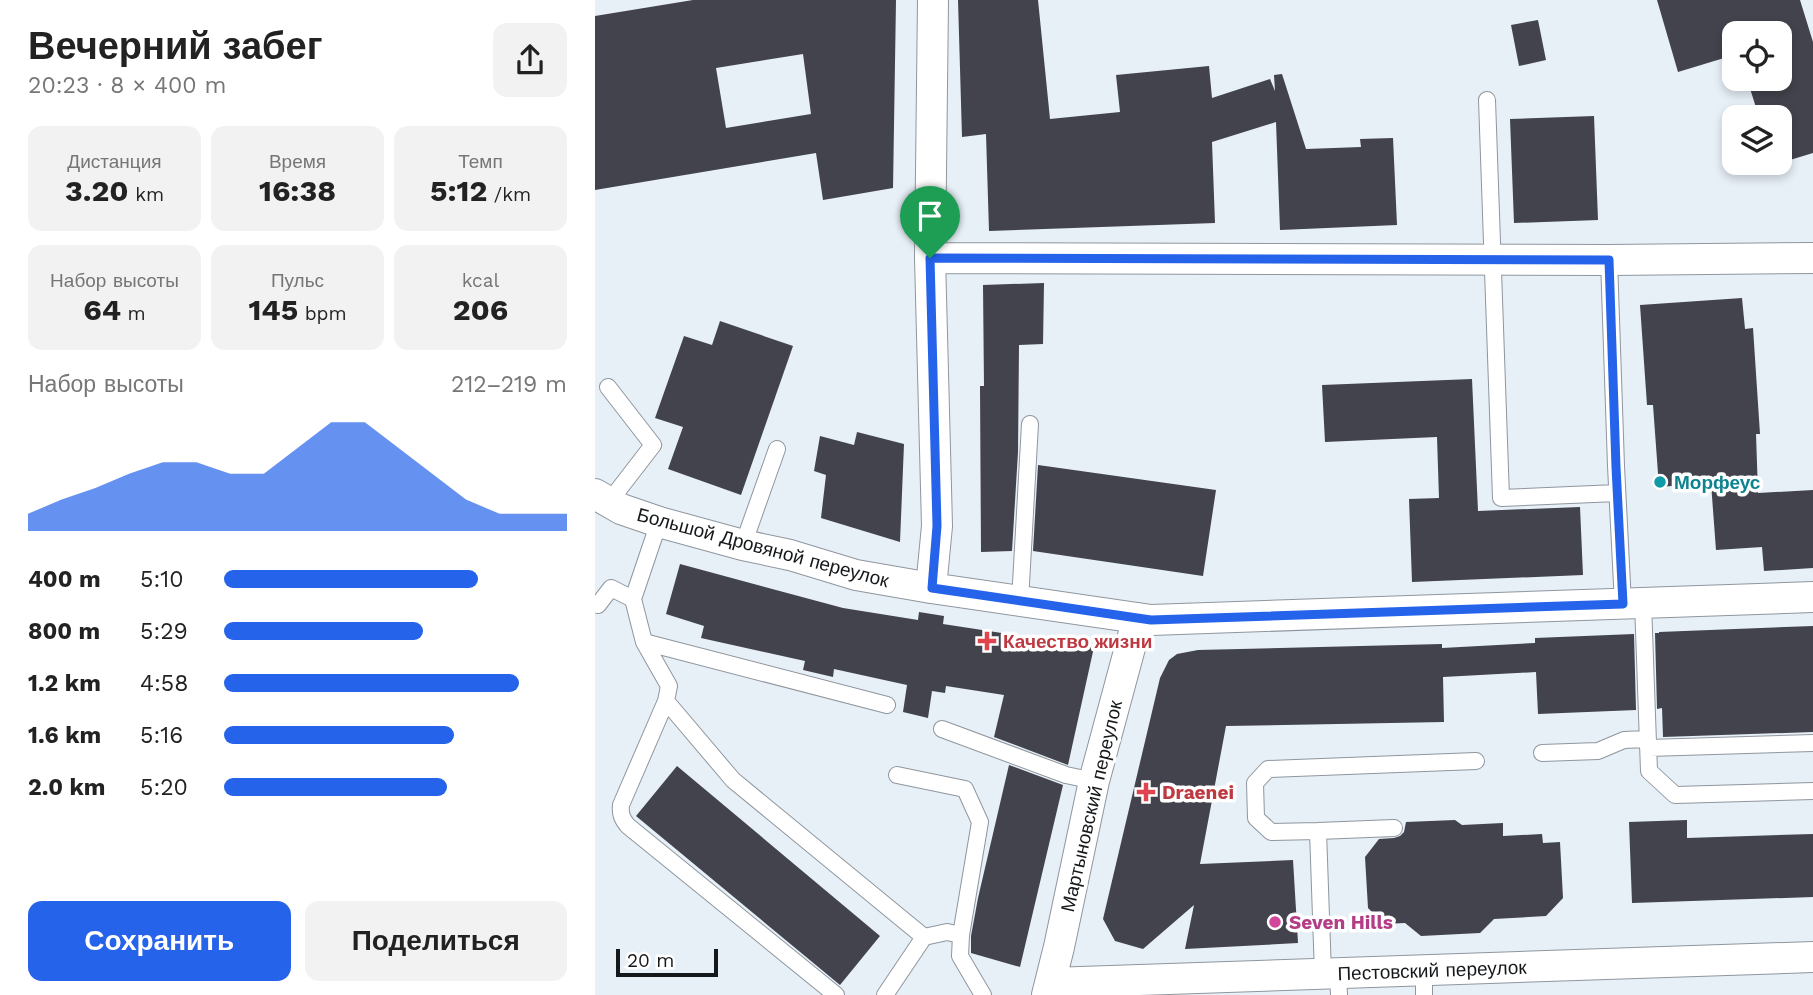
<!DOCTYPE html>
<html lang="ru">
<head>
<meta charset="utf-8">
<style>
  :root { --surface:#fff; --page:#f2f2f2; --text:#222; --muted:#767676; --accent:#2563eb }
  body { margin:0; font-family:"Work Sans",sans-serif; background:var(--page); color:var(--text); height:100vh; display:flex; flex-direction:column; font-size:26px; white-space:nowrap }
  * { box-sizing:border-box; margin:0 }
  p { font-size:23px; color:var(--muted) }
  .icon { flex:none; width:38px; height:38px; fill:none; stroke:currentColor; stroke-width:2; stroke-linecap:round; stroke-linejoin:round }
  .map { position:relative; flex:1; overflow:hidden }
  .side { display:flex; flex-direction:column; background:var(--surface); width:595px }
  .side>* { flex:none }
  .controls { position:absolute; left:1127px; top:21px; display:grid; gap:14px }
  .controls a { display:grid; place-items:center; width:70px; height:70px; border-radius:14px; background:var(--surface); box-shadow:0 4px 10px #0003; font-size:35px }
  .scale { position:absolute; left:21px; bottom:18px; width:102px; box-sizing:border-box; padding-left:7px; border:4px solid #15181a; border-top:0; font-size:19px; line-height:24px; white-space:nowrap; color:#15181a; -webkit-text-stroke:5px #fff; paint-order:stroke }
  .pin { position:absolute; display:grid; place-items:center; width:60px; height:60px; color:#fff; margin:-72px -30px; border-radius:50% 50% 50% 0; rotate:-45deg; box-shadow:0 0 7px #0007 }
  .pin .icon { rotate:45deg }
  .round { display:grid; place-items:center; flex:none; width:74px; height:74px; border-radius:14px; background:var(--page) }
  .headline { display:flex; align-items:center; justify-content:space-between; height:119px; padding:0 28px }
  h1 { font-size:38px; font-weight:700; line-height:52px }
  .stats { display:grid; grid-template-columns:repeat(3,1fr); gap:10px; height:119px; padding:7px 28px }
  .stats div { display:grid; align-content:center; border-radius:14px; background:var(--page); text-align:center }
  .stats b { font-size:30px; font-weight:700 }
  .stats small { font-size:19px; font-weight:400 }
  .stats p { font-size:19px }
  .chart { height:196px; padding:14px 28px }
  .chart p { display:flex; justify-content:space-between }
  .chart svg { width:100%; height:126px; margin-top:7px; fill:var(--accent); opacity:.7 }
  .action { display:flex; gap:14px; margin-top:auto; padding:14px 28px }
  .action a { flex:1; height:80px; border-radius:14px; background:var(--accent); color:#fff; font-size:28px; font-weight:700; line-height:80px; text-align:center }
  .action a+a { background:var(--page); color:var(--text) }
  ul { padding:0 28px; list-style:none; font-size:23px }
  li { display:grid; grid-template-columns:112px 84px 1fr; align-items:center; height:52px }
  li i { height:18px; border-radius:9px; background:var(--accent) }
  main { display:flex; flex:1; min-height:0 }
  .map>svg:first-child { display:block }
  .building { fill:#42434c; fill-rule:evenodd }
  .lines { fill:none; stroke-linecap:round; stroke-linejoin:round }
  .service-casing { stroke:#8f969e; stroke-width:18 }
  .minor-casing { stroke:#8f969e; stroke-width:32 }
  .service { stroke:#fff; stroke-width:16 }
  .minor { stroke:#fff; stroke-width:30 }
  .route-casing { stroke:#fff; stroke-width:14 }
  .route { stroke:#2563eb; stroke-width:9 }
  .culture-dot { fill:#0f9aa8; stroke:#fff; stroke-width:2.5 }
  .health-dot { fill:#e0444e; stroke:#fff; stroke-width:2.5 }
  .hotel-dot { fill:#d1479c; stroke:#fff; stroke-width:2.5 }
  .labels { text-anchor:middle; stroke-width:7; stroke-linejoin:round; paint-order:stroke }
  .culture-label { font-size:19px; font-weight:bold; fill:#0d838f; stroke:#fff; text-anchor:start }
  .street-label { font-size:19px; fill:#15181a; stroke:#fff }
  .health-label { font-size:19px; font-weight:bold; fill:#be3a42; stroke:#fff; text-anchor:start }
  .hotel-label { font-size:19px; font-weight:bold; fill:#b23c85; stroke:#fff; text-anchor:start }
</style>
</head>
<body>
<main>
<section class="side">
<div class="headline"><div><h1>Вечерний забег</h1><p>20:23 · 8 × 400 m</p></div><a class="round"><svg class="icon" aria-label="share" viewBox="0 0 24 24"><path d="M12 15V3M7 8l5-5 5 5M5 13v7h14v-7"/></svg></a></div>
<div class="stats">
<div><p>Дистанция</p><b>3.20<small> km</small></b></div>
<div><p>Время</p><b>16:38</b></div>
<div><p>Темп</p><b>5:12<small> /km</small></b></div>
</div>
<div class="stats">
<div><p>Набор высоты</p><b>64<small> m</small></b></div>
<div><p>Пульс</p><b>145<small> bpm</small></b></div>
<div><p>kcal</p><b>206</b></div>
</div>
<div class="chart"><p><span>Набор высоты</span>212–219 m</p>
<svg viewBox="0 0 160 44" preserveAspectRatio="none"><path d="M0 44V38L10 33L20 29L30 24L40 20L50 20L60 24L70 24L80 15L90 6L100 6L110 15L120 24L130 33L140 38L150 38L160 38V44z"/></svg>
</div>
<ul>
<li><b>400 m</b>5:10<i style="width:74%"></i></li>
<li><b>800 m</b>5:29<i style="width:58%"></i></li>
<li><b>1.2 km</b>4:58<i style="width:86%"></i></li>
<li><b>1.6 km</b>5:16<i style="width:67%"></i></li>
<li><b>2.0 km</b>5:20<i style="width:65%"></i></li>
</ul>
<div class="action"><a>Сохранить</a><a>Поделиться</a></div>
</section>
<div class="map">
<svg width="1218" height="995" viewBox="0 0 1218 995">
  <rect width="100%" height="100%" fill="#e7eff7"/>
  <!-- building -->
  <path class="building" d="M 98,0 L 301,0 L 298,188 L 228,200 L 221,153 L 0,190 L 0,16 ZM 208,54 L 216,114 L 131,128 L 121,68 Z
    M 363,0 L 443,0 L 455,119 L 525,112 L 521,75 L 614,66 L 617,98 L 675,79 L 680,91 L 679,75 L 687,74 L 711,149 L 766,147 L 765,139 L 798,138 L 802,225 L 685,230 L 681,122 L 617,142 L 620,223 L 394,231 L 391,134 L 367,137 Z
    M 1062,0 L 1205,0 L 1218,42 L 1218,153 L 1185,163 L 1185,117 L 1164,117 L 1152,79 L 1185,79 L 1185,33 L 1139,33 L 1139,55 L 1083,72 Z
    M 943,20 L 951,60 L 924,66 L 916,25 Z
    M 999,116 L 1003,220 L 919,223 L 915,119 Z
    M 449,283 L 448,344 L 424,345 L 423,452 L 417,551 L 386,552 L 385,386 L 389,386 L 388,285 Z
    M 1147,298 L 1150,329 L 1158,328 L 1165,434 L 1161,434 L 1163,493 L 1218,490 L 1218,568 L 1169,571 L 1167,547 L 1121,550 L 1116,483 L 1064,487 L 1058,405 L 1052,405 L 1045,305 Z
    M 125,321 L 198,346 L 146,495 L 73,469 L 88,427 L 60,418 L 89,336 L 117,345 Z
    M 877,379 L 883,511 L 985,507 L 988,575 L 817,582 L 814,499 L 844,498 L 842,437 L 730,442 L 727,385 Z
    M 262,432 L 309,444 L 305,542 L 226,518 L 231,475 L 219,471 L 225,436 L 259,445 Z
    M 443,465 L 621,490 L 608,576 L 438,551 Z
    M 85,564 L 248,608 L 323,620 L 324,612 L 349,616 L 348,624 L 499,647 L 473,765 L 399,737 L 409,695 L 351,686 L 350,693 L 337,691 L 333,718 L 308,712 L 312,685 L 239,669 L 238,677 L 208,670 L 210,661 L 106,638 L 109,626 L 71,614 Z
    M 1218,626 L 1218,732 L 1068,737 L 1067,708 L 1062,709 L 1060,633 L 1064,633 L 1064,632 Z
    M 1039,634 L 1041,710 L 943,714 L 941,672 L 848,677 L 849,722 L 631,726 L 605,864 L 698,860 L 703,943 L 590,949 L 599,905 L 548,949 L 520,941 L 508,919 L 565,678 L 574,660 L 582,654 L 603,650 L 847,644 L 847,648 L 940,643 L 940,638 Z
    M 414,765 L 468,785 L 425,967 L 376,953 L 376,936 L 383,898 Z
    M 82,766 L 285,936 L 245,985 L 41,816 Z
    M 860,820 L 867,825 L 908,823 L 908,836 L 947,834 L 948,843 L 965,842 L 968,898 L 951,916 L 899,919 L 885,933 L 826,936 L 810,923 L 789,924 L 773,908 L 770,857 L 784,839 L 799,838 L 805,836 L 809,832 L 811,822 Z
    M 1092,820 L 1092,838 L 1218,834 L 1218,897 L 1037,903 L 1034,822 Z"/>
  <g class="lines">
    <defs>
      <path id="service" d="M 892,100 L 906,498 L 1022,493
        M 1014,260 L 1021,466 L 1028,604
        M 13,387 L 58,445 L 14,502
        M 64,522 L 38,599 L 49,642 L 74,686 L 71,701
        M 148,545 L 182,449
        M 425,601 L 435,424
        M 1048,603 L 1054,771 L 1080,795 L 1218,791
        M 3,605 L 16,588 L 38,599
        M 49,642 L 292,705
        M 347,729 L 471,775 L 499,781
        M 1053,748 L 1218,743
        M 947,753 L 1003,751 L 1029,740 L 1052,739
        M 302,775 L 370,789 L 385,822 L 366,935 L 365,956 L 388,995
        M 723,831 L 799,828
        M 829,970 L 829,995
        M 743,973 L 744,995
        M 728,974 L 723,831 L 676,832 L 661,818 L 660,783 L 673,769 L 881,761
        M 241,995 L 33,826 C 27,819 25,814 26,805 L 71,701 L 138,780 L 329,937
        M 290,995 L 329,937 L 352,932 L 366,935"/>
      <path id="minor" d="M 335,258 L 1014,260 L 1218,258
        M 0,494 L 26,509 L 64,522 L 148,545 L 195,555 L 261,575 L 336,588 L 556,620 L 1218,597
        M 336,588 L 342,526 L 335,258 L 338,0
        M 456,983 L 1218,957
        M 452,995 L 464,947 L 499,781 L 543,618"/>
    </defs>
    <!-- service casing -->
    <use href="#service" class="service-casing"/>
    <!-- minor casing -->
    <use href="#minor" class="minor-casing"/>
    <!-- service -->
    <use href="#service" class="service"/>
    <!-- minor -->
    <use href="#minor" class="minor"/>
  </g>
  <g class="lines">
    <defs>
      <path id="route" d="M 335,258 L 1014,260 L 1021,467 L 1028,604 L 556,620 L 337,588 L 342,526 Z"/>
    </defs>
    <!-- route casing -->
    <use href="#route" class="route-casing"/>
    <!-- route -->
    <use href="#route" class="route"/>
  </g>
  <!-- markers -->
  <circle class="culture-dot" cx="1065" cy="482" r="7"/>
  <g class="health-dot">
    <path d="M388.5 630.5h7v7h7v7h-7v7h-7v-7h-7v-7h7z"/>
    <path d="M547.5 781.5h7v7h7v7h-7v7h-7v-7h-7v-7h7z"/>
  </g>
  <circle class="hotel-dot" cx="680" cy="922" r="7"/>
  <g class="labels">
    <!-- culture labels -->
    <g class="culture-label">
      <text x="1079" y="489">Морфеус</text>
    </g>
    <!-- street labels -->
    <g class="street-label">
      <text transform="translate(168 547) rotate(15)" y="7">Большой Дровяной переулок</text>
      <text transform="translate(496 806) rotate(-77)" y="7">Мартыновский переулок</text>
      <text transform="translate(837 970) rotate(-2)" y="7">Пестовский переулок</text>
    </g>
    <!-- health labels -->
    <g class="health-label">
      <text x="408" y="648">Качество жизни</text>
      <text x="567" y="799">Draenei</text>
    </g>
    <!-- hotel labels -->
    <g class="hotel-label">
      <text x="694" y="929">Seven Hills</text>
    </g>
  </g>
</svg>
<div class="controls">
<a><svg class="icon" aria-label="locate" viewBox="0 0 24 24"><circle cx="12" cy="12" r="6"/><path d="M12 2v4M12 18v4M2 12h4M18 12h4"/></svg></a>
<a><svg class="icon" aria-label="layers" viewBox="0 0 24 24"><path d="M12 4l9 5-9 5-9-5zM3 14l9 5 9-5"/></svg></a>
</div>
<div class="scale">20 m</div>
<div class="pin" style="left:335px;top:258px;background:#1e9e55"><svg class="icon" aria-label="arrive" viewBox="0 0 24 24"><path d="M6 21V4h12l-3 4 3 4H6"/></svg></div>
</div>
</main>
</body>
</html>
